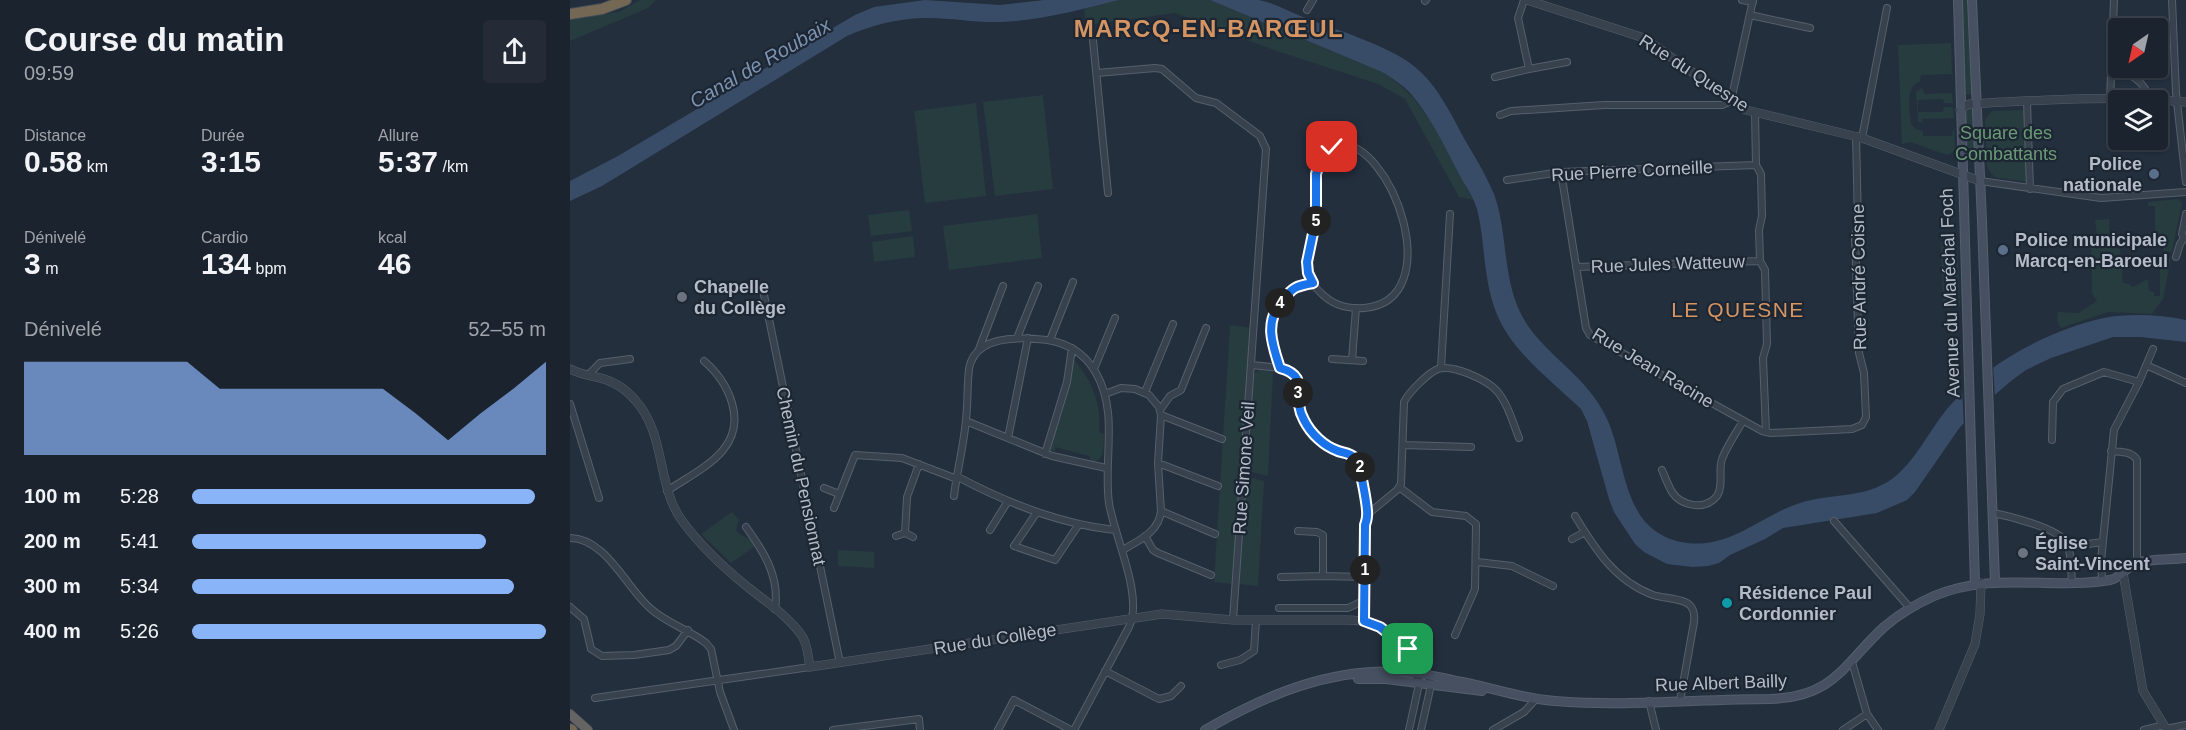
<!DOCTYPE html>
<html lang="fr">
<head>
<meta charset="utf-8">
<style>
  :root { --surface:#1b232e; --page:#242b36; --text:#f1f3f6; --muted:#a0a4aa; --line:#39404a; --accent:#8ab4f8 }
  body { margin:0; font-family:Helvetica,sans-serif; background:var(--page); color:var(--text); height:100vh; display:flex; flex-direction:column; font-size:22px; white-space:nowrap }
  * { box-sizing:border-box; margin:0 }
  p { font-size:20px; color:var(--muted) }
  .icon { flex:none; width:33px; height:33px; fill:none; stroke:currentColor; stroke-width:2; stroke-linecap:round; stroke-linejoin:round }
  .map { position:relative; flex:1; overflow:hidden }
  .drawer { display:flex; flex-direction:column; background:var(--surface); width:570px }
  .drawer>* { flex:none }
  .needle { width:39px; rotate:214deg }
  .fabs { position:absolute; left:1538px; top:18px; display:grid; gap:12px }
  .fabs a { display:grid; place-items:center; width:60px; height:60px; border-radius:6px; background:var(--surface); box-shadow:0 2px 4px #0004,0 0 0 2px var(--line); font-size:30px }
  .pin { position:absolute; display:grid; place-items:center; width:51px; height:51px; color:#fff; margin:-26px; border-radius:12px; box-shadow:0 3px 9px #0006 }
  .km { position:absolute; width:30px; height:30px; margin:-15px; border-radius:50%; background:#222; color:#fff; font-size:16px; line-height:30px; text-align:center }
  .round { display:grid; place-items:center; flex:none; width:63px; height:63px; border-radius:6px; background:var(--page) }
  .summary { display:flex; align-items:center; justify-content:space-between; height:102px; padding:0 24px }
  h1 { font-size:33px; font-weight:700; line-height:45px }
  .stats { display:grid; grid-template-columns:repeat(3,1fr); gap:9px; height:102px; padding:6px 24px }
  .stats div { display:grid; align-content:center }
  .stats b { font-size:30px; font-weight:700 }
  .stats small { font-size:16px; font-weight:400 }
  .stats p { font-size:16px }
  .chart { height:168px; padding:12px 24px }
  .chart p { display:flex; justify-content:space-between }
  .chart svg { width:100%; height:108px; margin-top:6px; fill:var(--accent); opacity:.7 }
  ul { padding:0 24px; list-style:none; font-size:20px }
  li { display:grid; grid-template-columns:96px 72px 1fr; align-items:center; height:45px }
  li i { height:15px; border-radius:8px; background:var(--accent) }
  main { display:flex; flex:1; min-height:0 }
  .map>svg:first-child { display:block }
  .green { fill:#263c3f }
  .water { fill:#394c67 }
  .pier { fill:#242f3e }
  .lines { fill:none; stroke-linecap:round; stroke-linejoin:round }
  .minor-casing { stroke:#565f6c; stroke-width:8 }
  .tertiary-casing { stroke:#565f6c; stroke-width:9 }
  .secondary-casing { stroke:#565f6c; stroke-width:10 }
  .trunk-casing { stroke:#434c59; stroke-width:10 }
  .motorway-casing { stroke:#434c59; stroke-width:12 }
  .minor { stroke:#38414e; stroke-width:6 }
  .tertiary { stroke:#38414e; stroke-width:8 }
  .secondary { stroke:#465061; stroke-width:8 }
  .trunk { stroke:#656462; stroke-width:9 }
  .motorway { stroke:#746855; stroke-width:10 }
  .route-casing { stroke:#fff; stroke-width:12 }
  .route { stroke:#1a73e8; stroke-width:8 }
  .service-dot { fill:#5c6f8a; stroke:#1d2633; stroke-width:2 }
  .worship-dot { fill:#6b7280; stroke:#1d2633; stroke-width:2 }
  .culture-dot { fill:#0f9aa8; stroke:#1d2633; stroke-width:2 }
  .labels { text-anchor:middle; stroke-width:4.5; stroke-linejoin:round; paint-order:stroke }
  .street-label { font-size:18px; fill:#b4bcc9; stroke:#1d2633 }
  .park-label { font-size:18px; fill:#6b9a76; stroke:#1d2633 }
  .poi-label { font-size:18px; font-weight:bold; fill:#b4bcc9; stroke:#1d2633; text-anchor:start }
  .water-label { font-size:20px; font-style:italic; fill:#7c92b1; stroke:#1d2633 }
  .quarter-label { font-size:21px; letter-spacing:1.5px; fill:#d59563; stroke:#1d2633 }
  .district-label { font-size:24px; font-weight:bold; letter-spacing:1.5px; fill:#d59563; stroke:#1d2633 }
</style>
</head>
<body>
<main>
<section class="drawer">
<div class="summary"><div><h1>Course du matin</h1><p>09:59</p></div><a class="round"><svg class="icon" aria-label="share" viewBox="0 0 24 24"><path d="M12 15V3M7 8l5-5 5 5M5 13v7h14v-7"/></svg></a></div>
<div class="stats">
<div><p>Distance</p><b>0.58<small> km</small></b></div>
<div><p>Durée</p><b>3:15</b></div>
<div><p>Allure</p><b>5:37<small> /km</small></b></div>
</div>
<div class="stats">
<div><p>Dénivelé</p><b>3<small> m</small></b></div>
<div><p>Cardio</p><b>134<small> bpm</small></b></div>
<div><p>kcal</p><b>46</b></div>
</div>
<div class="chart"><p><span>Dénivelé</span>52–55 m</p>
<svg viewBox="0 0 160 44" preserveAspectRatio="none"><path d="M0 44V6L10 6L20 6L30 6L40 6L50 6L60 17L70 17L80 17L90 17L100 17L110 17L120 27L130 38L140 27L150 17L160 6V44z"/></svg>
</div>
<ul>
<li><b>100 m</b>5:28<i style="width:97%"></i></li>
<li><b>200 m</b>5:41<i style="width:83%"></i></li>
<li><b>300 m</b>5:34<i style="width:91%"></i></li>
<li><b>400 m</b>5:26<i style="width:100%"></i></li>
</ul>
</section>
<div class="map">
<svg width="1616" height="730" viewBox="0 0 1616 730">
  <rect width="100%" height="100%" fill="#242f3e"/>
  <!-- green -->
  <path class="green" d="M 70,0 L 86,0 L 78,8 L 0,41 L 0,20 L 48,12 Z
    M 549,0 L 640,0 L 812,72 C 858,99 879,155 903,200 L 889,197 L 835,99 L 808,84 L 707,51 L 605,13 L 516,25 L 514,9 Z
    M 1391,0 L 1399,0 L 1402,94 L 1394,95 Z
    M 1381,43 L 1382,74 L 1351,75 L 1350,81 C 1334,88 1340,109 1341,124 L 1346,129 L 1353,131 L 1353,136 L 1382,136 L 1383,129 L 1384,130 L 1385,149 L 1382,153 L 1377,155 L 1340,142 L 1332,144 L 1328,45 Z
    M 1352,88 L 1355,94 L 1382,93 L 1383,103 L 1374,103 L 1373,99 L 1348,100 L 1348,112 L 1373,112 L 1374,107 L 1383,107 L 1384,118 L 1352,119 L 1352,123 L 1348,121 L 1346,92 Z
    M 473,95 L 483,189 L 425,196 L 413,102 Z
    M 406,103 L 416,196 L 355,203 L 344,111 Z
    M 1400,108 L 1403,108 L 1405,159 L 1396,159 L 1395,114 Z
    M 1455,110 L 1457,182 L 1424,177 L 1417,167 L 1415,119 L 1422,111 Z
    M 1608,199 L 1612,203 L 1602,252 L 1593,251 L 1594,234 L 1585,234 L 1585,206 L 1578,206 L 1578,202 Z
    M 339,210 L 342,231 L 301,236 L 298,215 Z
    M 467,214 L 472,258 L 379,270 L 373,226 Z
    M 1539,219 L 1540,242 L 1546,242 L 1546,248 L 1550,249 L 1553,283 L 1559,284 L 1563,287 L 1578,279 L 1579,291 L 1584,292 L 1584,296 L 1590,296 L 1590,257 L 1601,258 L 1593,299 L 1582,314 L 1538,312 L 1491,328 L 1487,321 L 1488,312 L 1508,313 L 1527,301 L 1522,293 L 1521,246 L 1528,244 L 1525,220 Z
    M 343,236 L 345,257 L 304,262 L 302,242 Z
    M 1387,241 L 1390,307 L 1373,308 L 1371,242 Z
    M 660,325 L 681,328 L 662,584 L 644,582 Z
    M 504,354 L 507,355 L 504,360 C 522,380 532,405 529,432 L 534,434 C 533,446 536,462 521,462 L 519,456 L 485,447 L 485,452 L 480,450 Z
    M 689,370 L 703,372 L 698,476 L 678,471 L 684,374 Z
    M 679,477 L 694,481 L 688,586 L 669,584 L 677,479 Z
    M 162,512 L 169,520 L 166,530 C 171,538 181,537 187,545 L 161,563 L 131,534 Z
    M 268,550 L 304,552 L 304,568 L 268,566 Z"/>
  <!-- water -->
  <path class="water" d="M 355,0 L 430,5 L 474,0 L 549,0 C 510,10 472,20 431,22 C 405,23 379,17 353,18 C 326,19 302,25 277,36 L 32,186 L 0,201 L 0,181 L 48,156 L 285,15 L 304,7 Z
    M 640,0 C 656,0 673,0 688,0 C 703,2 719,12 733,17 C 764,29 820,46 845,67 C 868,86 881,114 895,140 C 905,157 916,175 924,194 C 938,232 932,276 951,314 C 971,354 1017,374 1037,419 C 1054,455 1052,512 1090,534 C 1103,542 1121,545 1136,543 C 1170,539 1198,513 1230,503 C 1261,493 1294,499 1322,479 C 1345,462 1359,431 1377,409 C 1414,365 1478,330 1534,318 C 1561,313 1590,315 1616,320 L 1616,342 L 1571,337 L 1543,337 L 1481,358 L 1456,370 L 1441,381 L 1405,412 L 1390,427 L 1345,492 L 1337,500 L 1307,513 L 1213,528 L 1195,539 L 1160,555 L 1149,563 L 1138,566 L 1123,567 L 1097,564 L 1074,552 L 1065,544 L 1044,512 L 1039,499 L 1017,421 L 1011,409 C 985,384 947,355 931,323 C 913,289 916,249 908,213 C 905,199 896,187 890,176 C 876,149 861,117 841,94 C 833,85 822,78 812,72 Z"/>
  <!-- pier -->
  <path class="pier" d="M 1423,364 L 1425,398 L 1394,427 L 1392,389 Z"/>
  <g class="lines">
    <defs>
      <path id="minor" d="M 1172,0 L 1183,2
        M 1602,0 L 1606,93 L 1616,182
        M 855,1 L 856,0
        M 737,10 L 743,0
        M 1180,15 L 1240,28
        M 523,40 L 538,193
        M 959,69 L 997,62
        M 1541,71 C 1556,69 1578,83 1578,100
        M 527,73 L 585,68 L 592,69 L 626,98 L 646,103 L 690,136 L 696,149 L 663,620
        M 925,77 L 959,69 L 948,18 L 954,0
        M 1540,100 L 1544,0
        M 1457,102 L 1460,189
        M 1185,113 L 1186,165 L 1191,174 L 1192,216 L 1189,230 L 1190,261 L 1195,270 L 1197,344 L 1193,358 L 1196,432
        M 930,115 L 941,111 L 1034,105 L 1152,105 L 1161,101 L 1183,0
        M 1292,138 L 1317,8
        M 767,145 C 821,136 880,301 794,308 C 778,309 763,305 752,294 C 745,288 740,280 738,271 C 735,255 743,238 745,222 C 748,201 741,178 750,159 C 754,152 760,148 767,145 Z
        M 991,172 L 1016,328 L 1020,335 L 1192,431 L 1201,433 L 1282,429 L 1292,425 L 1296,417 L 1294,373 L 1289,353 L 1285,237 L 1288,223 L 1286,136
        M 937,180 L 991,172 L 1186,165
        M 1410,181 L 1531,198 L 1616,192
        M 1606,257 L 1610,244 L 1614,238 L 1612,234 L 1616,214
        M 1006,267 L 1190,261
        M 743,283 C 727,285 721,288 712,301 C 694,322 702,344 710,368 L 720,371 L 727,377 L 729,408 L 740,429 L 754,443 L 782,455 L 789,463 L 798,514 L 795,525 L 794,622
        M 193,290 L 270,663
        M 447,338 L 468,286
        M 480,340 L 503,282
        M 409,349 L 433,286
        M 762,359 L 793,361
        M 782,360 L 786,308
        M 682,365 L 710,368
        M 1576,365 L 1616,383
        M 871,368 L 880,214
        M 524,369 L 545,318
        M 18,375 L 30,363 L 60,359
        M 575,392 L 603,324
        M 535,394 L 551,388 L 565,389 L 579,395 L 589,407 L 591,415 L 588,463 L 591,511 C 589,532 569,540 553,550
        M 0,404 L 29,498
        M 590,410 L 600,396 L 611,390 L 636,328
        M 591,415 L 652,439
        M 396,421 L 482,456 L 536,468
        M 438,438 L 458,338
        M 1482,440 L 1483,402 L 1493,389 L 1534,372 L 1569,382
        M 833,445 L 901,447
        M 1541,451 C 1551,452 1562,451 1567,460 L 1567,563
        M 475,454 L 497,382 L 502,348
        M 588,463 L 648,486
        M 1092,470 C 1095,477 1098,485 1102,492 C 1111,506 1135,511 1147,496 C 1154,485 1148,470 1152,459 C 1157,446 1166,433 1173,421
        M 388,477 C 437,503 489,524 545,530
        M 829,487 L 862,512 L 896,516 L 906,524 L 905,589 L 885,635
        M 254,488 L 269,494
        M 97,491 C 130,469 176,450 162,403 C 157,386 148,373 134,361
        M 384,496 C 387,470 394,445 396,419 C 398,403 397,386 399,369 C 404,338 442,337 466,339 C 493,340 513,350 526,373 C 549,413 533,460 539,503 C 544,536 574,596 559,627 L 504,730
        M 264,508 L 285,455 L 332,458 L 387,479
        M 591,511 L 645,534
        M 467,512 L 444,546 L 485,560 L 509,524
        M 1423,513 C 1439,516 1487,528 1496,542 C 1502,552 1501,571 1502,583
        M 798,514 L 827,490 L 831,484 L 834,402 C 839,392 858,373 868,369 C 883,364 917,380 927,391 C 938,404 943,423 949,438
        M 1005,516 C 1025,549 1045,581 1083,595 C 1093,598 1105,598 1115,602 C 1123,605 1125,614 1124,622 L 1110,701
        M 1264,521 L 1340,608
        M 176,527 C 194,552 210,577 205,609
        M 420,530 L 438,501
        M 728,531 L 747,532 L 753,535 L 753,576 L 795,577
        M 335,533 L 343,537
        M 326,536 L 335,533 L 337,497 L 349,464
        M 575,536 L 583,550 L 588,553 L 641,575
        M 0,538 C 36,538 57,589 81,609 C 97,623 119,630 136,643 L 141,649 L 150,692 L 164,730
        M 1002,539 L 1015,532
        M 1498,547 L 1532,542
        M 907,562 L 942,566 L 983,586
        M 711,577 L 753,576
        M 1532,580 L 1531,561 L 1544,430 L 1569,382 L 1583,349
        M 0,607 L 14,619 L 21,649 L 32,656 L 64,655 L 99,650 L 106,646 L 118,630
        M 709,608 L 778,608 L 795,600
        M 1282,662 L 1297,714 L 1308,730
        M 651,665 L 670,660 L 684,651 L 686,620
        M 535,671 L 589,699 L 601,696 L 611,686
        M 25,698 L 240,667
        M 1079,701 L 1086,730
        M 1596,729 L 1616,725
        M 263,730 L 349,719 L 350,730
        M 428,730 L 444,700 L 501,730
        M 839,730 L 849,684
        M 851,730 L 861,685
        M 923,730 L 954,712 L 966,699
        M 1273,730 L 1297,714
        M 1574,730 L 1594,725"/>
      <path id="tertiary" d="M 957,0 L 1074,38 L 1176,110 L 1292,138 L 1410,181
        M 1390,110 L 1399,104 C 1471,100 1545,95 1616,102
        M 0,369 C 9,374 17,375 26,377 C 41,380 55,388 65,400 C 97,435 86,487 113,522 C 130,545 152,566 174,584 C 193,600 218,615 232,636 C 238,645 238,657 240,667 L 592,614 L 663,620 L 776,620 C 785,620 795,621 804,624 C 823,631 854,660 860,680
        M 1553,573 L 1573,691 L 1597,730
        M 834,649 L 843,663 L 848,679
        M 817,672 C 828,667 833,658 830,646
        M 1369,730 L 1405,644 L 1410,614 L 1411,583"/>
      <path id="secondary" d="M 1388,0 L 1405,585
        M 1402,0 L 1412,221 L 1425,582
        M 788,679 L 816,679 L 912,691
        M 635,730 C 696,695 761,667 833,672 C 852,673 873,678 892,682 C 923,688 953,699 985,701 C 1056,707 1129,699 1200,699 C 1264,697 1273,665 1314,627 C 1329,614 1346,604 1364,596 C 1424,571 1479,590 1540,580 C 1551,578 1556,567 1566,563 C 1581,558 1601,560 1616,558"/>
      <path id="trunk" d="M 0,714 L 18,730"/>
      <path id="motorway" d="M 0,14 L 32,9 L 56,0
        M 0,729 L 2,730"/>
    </defs>
    <!-- minor casing -->
    <use href="#minor" class="minor-casing"/>
    <!-- tertiary casing -->
    <use href="#tertiary" class="tertiary-casing"/>
    <!-- secondary casing -->
    <use href="#secondary" class="secondary-casing"/>
    <!-- trunk casing -->
    <use href="#trunk" class="trunk-casing"/>
    <!-- motorway casing -->
    <use href="#motorway" class="motorway-casing"/>
    <!-- minor -->
    <use href="#minor" class="minor"/>
    <!-- tertiary -->
    <use href="#tertiary" class="tertiary"/>
    <!-- secondary -->
    <use href="#secondary" class="secondary"/>
    <!-- trunk -->
    <use href="#trunk" class="trunk"/>
    <!-- motorway -->
    <use href="#motorway" class="motorway"/>
  </g>
  <g class="lines">
    <defs>
      <path id="route" d="M 762,147 L 751,158 L 746,174 L 746,219 L 737,262 L 738,273 L 743,283 C 726,286 723,287 712,301 C 694,322 702,344 710,368 C 742,377 720,395 734,420 C 741,434 754,446 768,451 C 774,453 780,453 785,458 C 790,462 798,509 797,516 C 797,519 796,522 795,525 L 794,621 L 810,627 L 838,649"/>
    </defs>
    <!-- route casing -->
    <use href="#route" class="route-casing"/>
    <!-- route -->
    <use href="#route" class="route"/>
  </g>
  <!-- markers -->
  <g class="service-dot">
    <circle cx="1584" cy="174" r="6"/>
    <circle cx="1433" cy="250" r="6"/>
  </g>
  <g class="worship-dot">
    <circle cx="112" cy="297" r="6"/>
    <circle cx="1453" cy="553" r="6"/>
  </g>
  <circle class="culture-dot" cx="1157" cy="603" r="6"/>
  <g class="labels">
    <!-- street labels -->
    <g class="street-label">
      <text transform="translate(1124 73) rotate(33)" y="6">Rue du Quesne</text>
      <text transform="translate(1062 171) rotate(-3)" y="6">Rue Pierre Corneille</text>
      <text transform="translate(1098 264) rotate(-2)" y="6">Rue Jules Watteuw</text>
      <text transform="translate(1289 277) rotate(-91)" y="6">Rue André Coisne</text>
      <text transform="translate(1380 293) rotate(-92)" y="6">Avenue du Maréchal Foch</text>
      <text transform="translate(1083 368) rotate(31)" y="6">Rue Jean Racine</text>
      <text transform="translate(674 468) rotate(-86)" y="6">Rue Simone Veil</text>
      <text transform="translate(231 476) rotate(78)" y="6">Chemin du Pensionnat</text>
      <text transform="translate(425 639) rotate(-9)" y="6">Rue du Collège</text>
      <text transform="translate(1151 683) rotate(-2)" y="6">Rue Albert Bailly</text>
    </g>
    <!-- park labels -->
    <g class="park-label">
      <text x="1436" y="139">Square des<tspan x="1436" dy="21">Combattants</tspan></text>
    </g>
    <!-- poi labels -->
    <g class="poi-label">
      <text x="1572" y="170" text-anchor="end">Police<tspan x="1572" dy="21">nationale</tspan></text>
      <text x="1445" y="246">Police municipale<tspan x="1445" dy="21">Marcq-en-Baroeul</tspan></text>
      <text x="124" y="293">Chapelle<tspan x="124" dy="21">du Collège</tspan></text>
      <text x="1465" y="549">Église<tspan x="1465" dy="21">Saint-Vincent</tspan></text>
      <text x="1169" y="599">Résidence Paul<tspan x="1169" dy="21">Cordonnier</tspan></text>
    </g>
    <!-- water labels -->
    <g class="water-label">
      <text transform="translate(190 63) rotate(-30)" y="7">Canal de Roubaix</text>
    </g>
    <!-- quarter labels -->
    <g class="quarter-label">
      <text x="1168" y="317">LE QUESNE</text>
    </g>
    <!-- district labels -->
    <g class="district-label">
      <text x="639" y="37">MARCQ-EN-BARŒUL</text>
    </g>
  </g>
</svg>
<div class="fabs">
<a><svg class="needle" viewBox="-14 -14 28 28"><path d="M0-13l5 13h-10z" fill="#e53935"/><path d="M0 13l5-13h-10z" fill="#a0a4aa"/></svg></a>
<a><svg class="icon" aria-label="layers" viewBox="0 0 24 24"><path d="M12 4l9 5-9 5-9-5zM3 14l9 5 9-5"/></svg></a>
</div>
<div class="pin" style="left:838px;top:649px;background:#1e9e55"><svg class="icon" aria-label="arrive" viewBox="0 0 24 24"><path d="M6 21V4h12l-3 4 3 4H6"/></svg></div>
<div class="pin" style="left:762px;top:147px;background:#d93025"><svg class="icon" aria-label="check" viewBox="0 0 24 24"><path d="M5 12l5 5 9-10"/></svg></div>
<b class="km" style="left:795px;top:570px">1</b>
<b class="km" style="left:790px;top:467px">2</b>
<b class="km" style="left:728px;top:393px">3</b>
<b class="km" style="left:710px;top:303px">4</b>
<b class="km" style="left:746px;top:221px">5</b>
</div>
</main>
</body>
</html>
